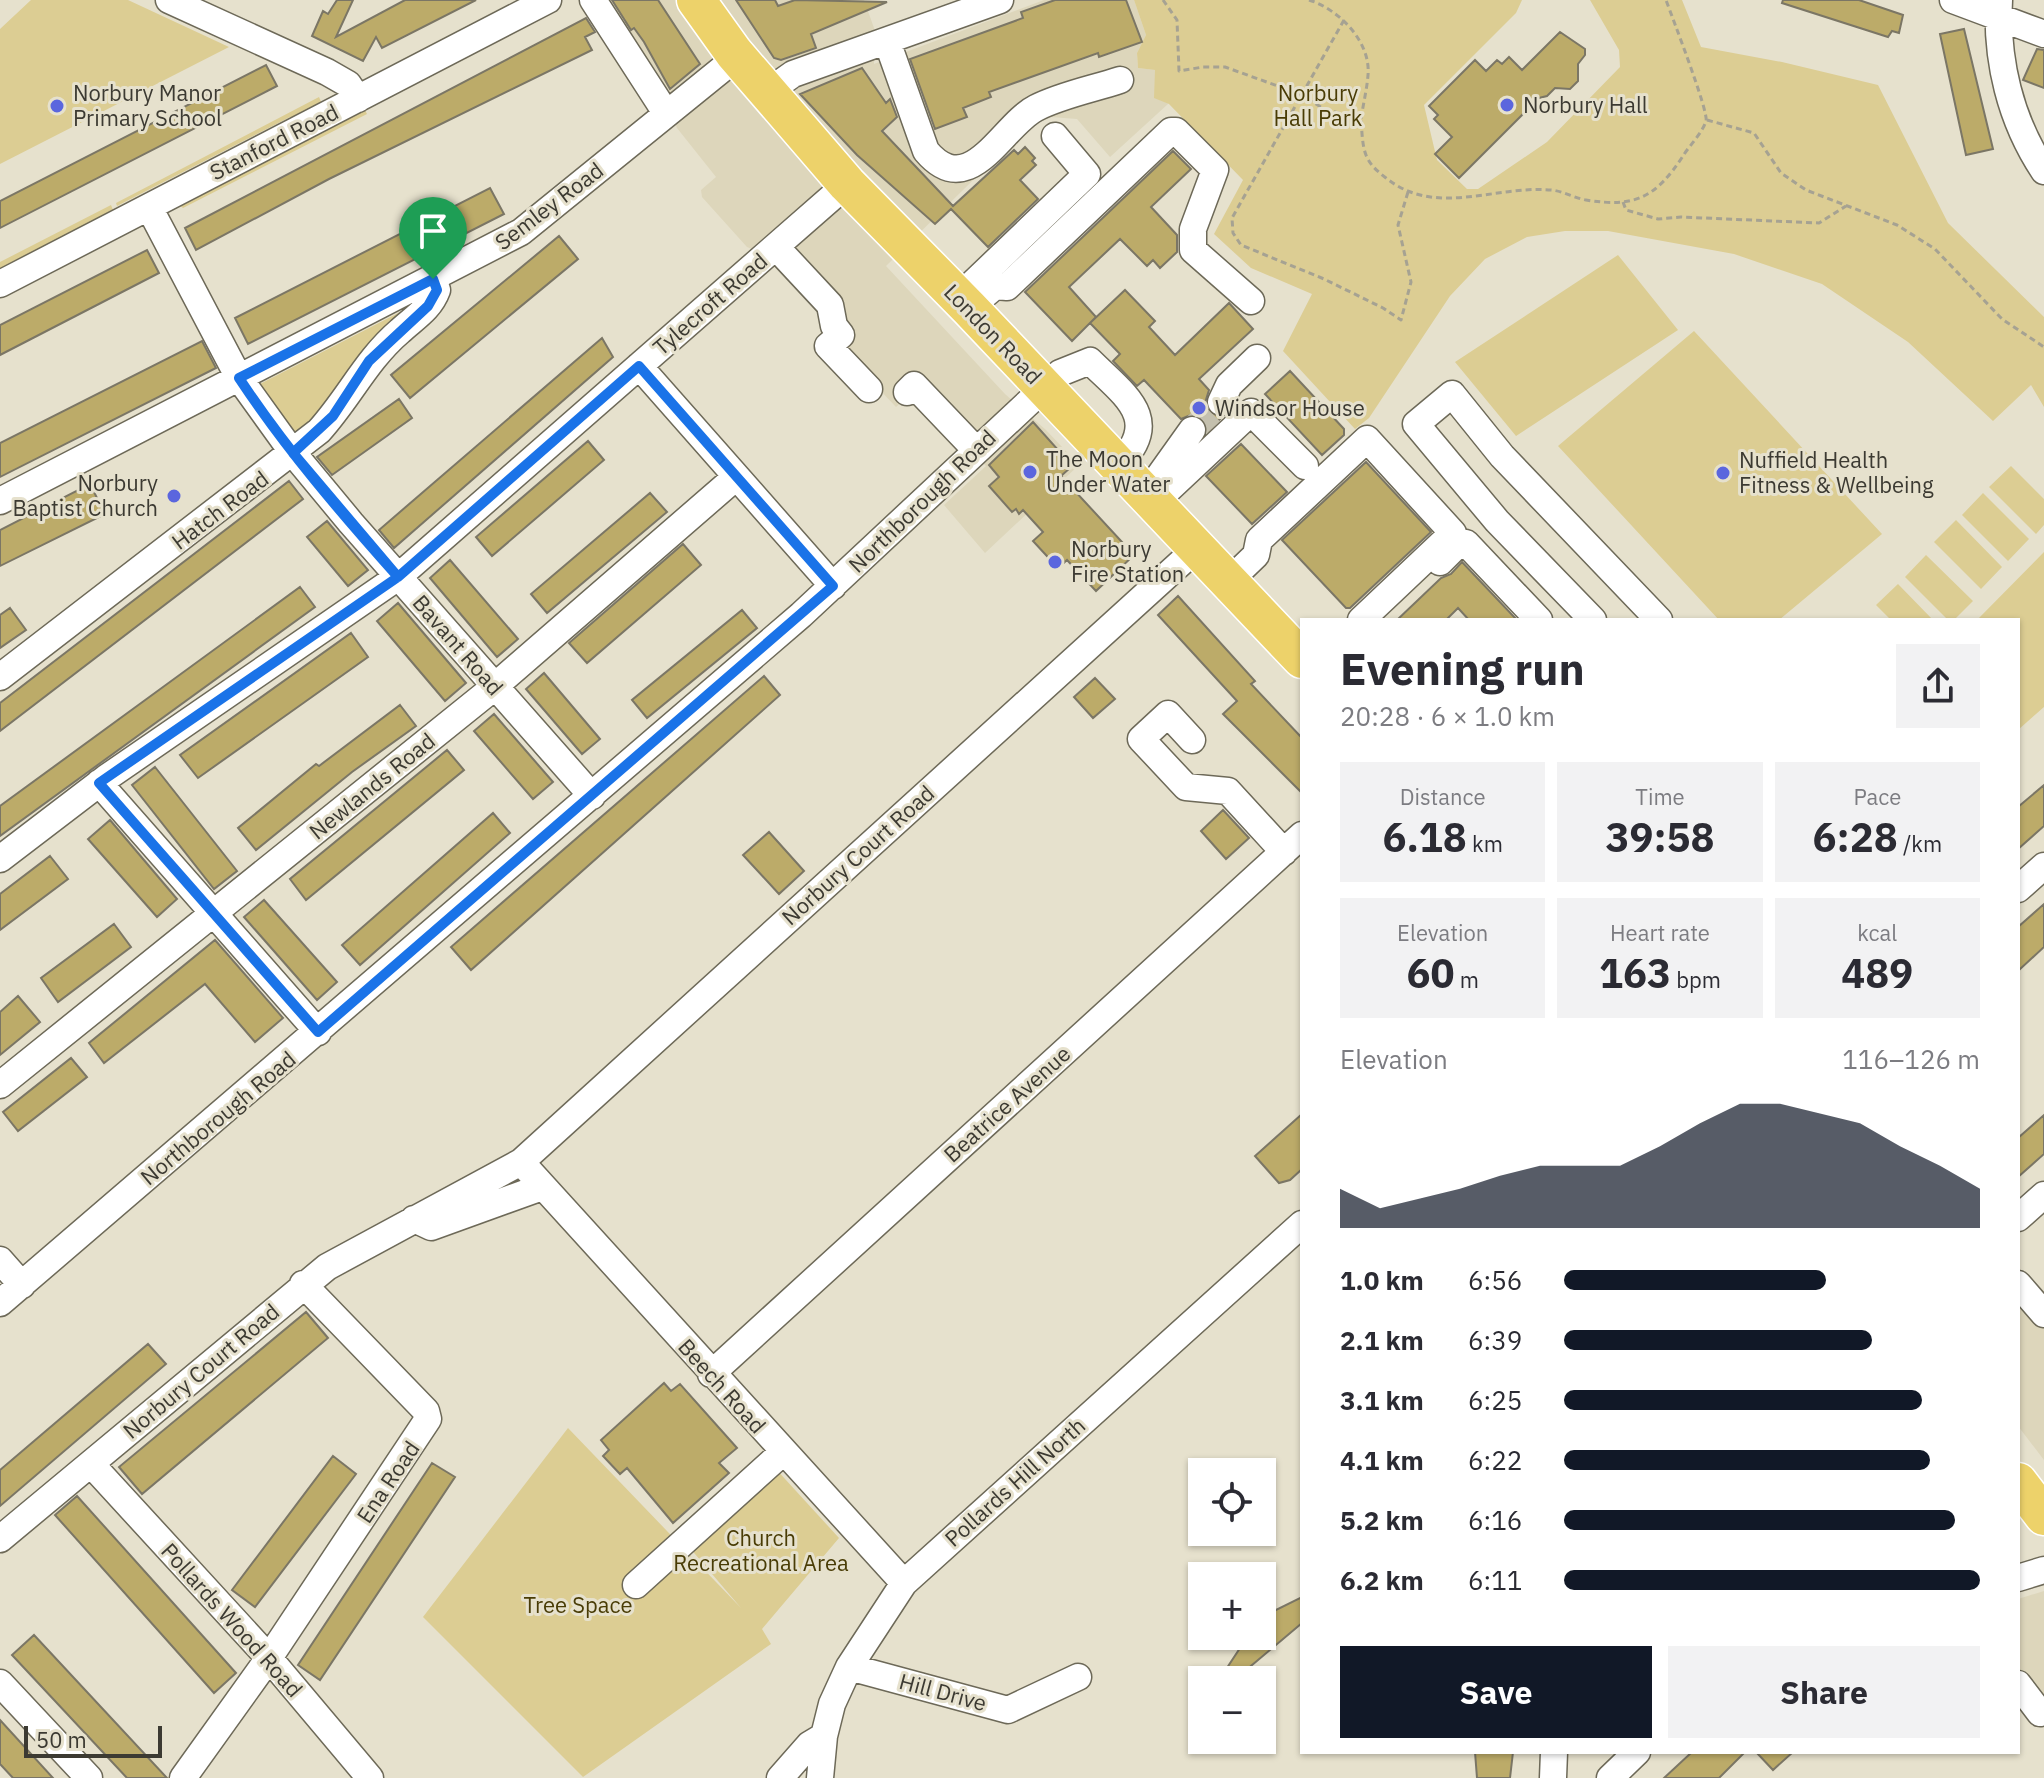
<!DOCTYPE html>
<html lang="en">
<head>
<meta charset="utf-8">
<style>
  :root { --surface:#fff; --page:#f2f2f3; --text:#2b2b33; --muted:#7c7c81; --accent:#111827 }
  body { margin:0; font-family:"IBM Plex Sans",sans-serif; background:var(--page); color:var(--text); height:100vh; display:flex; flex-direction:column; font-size:30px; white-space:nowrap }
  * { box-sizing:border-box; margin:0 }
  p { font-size:26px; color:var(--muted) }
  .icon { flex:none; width:44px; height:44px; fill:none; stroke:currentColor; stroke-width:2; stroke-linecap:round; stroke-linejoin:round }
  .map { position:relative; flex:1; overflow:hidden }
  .side { position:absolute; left:1300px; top:618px; width:720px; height:1136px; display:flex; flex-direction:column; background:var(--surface); border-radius:0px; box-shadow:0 2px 6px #0004 }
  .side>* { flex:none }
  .buttons { position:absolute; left:1188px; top:1458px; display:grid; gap:16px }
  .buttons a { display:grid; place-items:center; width:88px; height:88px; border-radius:0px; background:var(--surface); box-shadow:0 2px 6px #0004; font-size:40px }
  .scale { position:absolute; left:24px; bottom:20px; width:138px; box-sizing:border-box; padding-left:8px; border:4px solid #3c3a32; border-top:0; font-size:22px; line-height:28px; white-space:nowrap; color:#3c3a32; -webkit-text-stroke:6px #e6e1cd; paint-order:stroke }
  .pin { position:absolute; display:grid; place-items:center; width:68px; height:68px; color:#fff; margin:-82px -34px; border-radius:50% 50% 50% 0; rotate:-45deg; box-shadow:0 0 8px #0007 }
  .pin .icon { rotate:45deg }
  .round { display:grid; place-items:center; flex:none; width:84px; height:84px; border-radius:0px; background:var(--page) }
  .headline { display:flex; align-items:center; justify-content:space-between; height:136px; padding:0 40px }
  h1 { font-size:44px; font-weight:700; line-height:60px }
  .stats { display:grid; grid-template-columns:repeat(3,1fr); gap:12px; height:136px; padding:8px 40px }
  .stats div { display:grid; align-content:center; border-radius:0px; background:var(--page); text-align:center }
  .stats b { font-size:40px; font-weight:700 }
  .stats small { font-size:22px; font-weight:400 }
  .stats p { font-size:22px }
  .chart { height:224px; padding:16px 40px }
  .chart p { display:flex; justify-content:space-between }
  .chart svg { width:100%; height:144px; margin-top:8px; fill:var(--accent); opacity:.7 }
  .button { display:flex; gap:16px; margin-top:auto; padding:16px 40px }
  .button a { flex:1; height:92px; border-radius:0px; background:var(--accent); color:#fff; font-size:32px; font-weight:700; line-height:92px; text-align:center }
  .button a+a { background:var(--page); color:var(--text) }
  ul { padding:0 40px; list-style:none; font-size:26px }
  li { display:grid; grid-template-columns:128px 96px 1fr; align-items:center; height:60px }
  li i { height:20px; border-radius:10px; background:var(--accent) }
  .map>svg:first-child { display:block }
  .built { fill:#ddd6bb }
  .green { fill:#dccd93 }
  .building { fill:#bcab69; stroke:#7b7665; stroke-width:2 }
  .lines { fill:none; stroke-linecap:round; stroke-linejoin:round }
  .minor-tunnel { stroke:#c4c0ae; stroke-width:26; stroke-dasharray:26 13; stroke-linecap:butt }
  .minor-casing { stroke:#6d6958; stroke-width:29 }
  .highway-casing { stroke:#fff; stroke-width:41 }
  .path { stroke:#a6a292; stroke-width:3; stroke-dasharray:6 4; stroke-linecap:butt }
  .minor { stroke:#fff; stroke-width:26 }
  .highway { stroke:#edd26a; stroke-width:38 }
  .route-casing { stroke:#fff; stroke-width:16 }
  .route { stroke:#1a73e8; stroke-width:10 }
  .poi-dot { fill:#5b66de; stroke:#e6e1cd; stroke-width:3 }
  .labels { text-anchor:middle; stroke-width:6; stroke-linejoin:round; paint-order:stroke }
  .poi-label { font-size:22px; fill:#3c3a32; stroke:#e6e1cd; text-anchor:start }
  .park-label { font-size:22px; fill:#493c05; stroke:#e6e1cd }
  .street-label { font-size:22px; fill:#3c3a32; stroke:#e6e1cd }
</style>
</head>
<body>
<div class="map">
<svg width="2044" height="1778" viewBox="0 0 2044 1778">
  <rect width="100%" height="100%" fill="#e6e1cd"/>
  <!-- built -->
  <path class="built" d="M 603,0 L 864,0 L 874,28 L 874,64 L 1044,0 L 1134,0 L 1146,35 L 1137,53 L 1138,68 L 1155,70 L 1168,104 L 1110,157 L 1077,119 L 1038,116 L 886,266 L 1005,394 L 1046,430 L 1079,465 L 985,553 L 944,505 L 986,466 L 914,391 L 896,407 L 840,348 L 788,264 L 747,247 L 702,197 L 701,190 L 716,177 L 677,128 L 664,94 Z
    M 2018,1276 L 2044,1306 L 2044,1460 L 2018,1426 Z
    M 2044,1591 L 2044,1728 L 2018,1693 L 2018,1599 Z"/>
  <!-- green -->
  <path class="green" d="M 31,0 L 128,0 L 229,47 L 0,164 L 0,29 Z
    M 1134,0 L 1522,0 L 1516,13 L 1424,105 L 1437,160 L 1467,189 L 1478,189 L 1547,142 L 1620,67 L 1619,50 L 1590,0 L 1682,0 L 1701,47 L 1782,62 L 1878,85 L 1948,223 L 2044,317 L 2044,407 L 2031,385 L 1993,421 L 1908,342 L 1822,284 L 1734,254 L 1608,231 L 1565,231 L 1527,237 L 1485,259 L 1450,296 L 1369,418 L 1355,429 L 1283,351 L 1312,294 L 1251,268 L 1214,234 L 1243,180 L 1169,104 L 1154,98 L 1155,70 L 1138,68 L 1137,53 L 1146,35 Z
    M 319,97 L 322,104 L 295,118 L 290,117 L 117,206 L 116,203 Z
    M 364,108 L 367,114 L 183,208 L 178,204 Z
    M 111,205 L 113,210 L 0,270 L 0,262 Z
    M 1618,255 L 1678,330 L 1516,436 L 1455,362 Z
    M 406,309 L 406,312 L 297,437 L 258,385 Z
    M 1694,331 L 1882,534 L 1779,620 L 1719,620 L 1558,446 Z
    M 2011,466 L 2044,499 L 2044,525 L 2036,534 L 1989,487 Z
    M 1983,493 L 2029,539 L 2008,561 L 1962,515 Z
    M 1956,520 L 2002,567 L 1981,589 L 1934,542 Z
    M 2044,552 L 2044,707 L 2018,730 L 2018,620 L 1977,620 Z
    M 1926,555 L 1973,601 L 1954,620 L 1948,620 L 1905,577 Z
    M 1898,584 L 1933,620 L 1891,620 L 1876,605 Z
    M 568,1428 L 741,1608 L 689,1547 L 775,1468 L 839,1538 L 762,1629 L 771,1644 L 583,1777 L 423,1617 Z"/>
  <!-- building -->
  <path class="building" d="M 337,0 L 353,0 L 336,37 L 405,0 L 476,0 L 382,48 L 376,37 L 363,61 L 312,36 L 323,11 L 328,14 Z
    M 612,0 L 658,0 L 700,64 L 670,89 L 644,42 L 634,28 L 631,30 Z
    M 736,0 L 775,0 L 778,6 L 795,0 L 887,2 L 811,34 L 816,48 L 781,60 L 774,58 Z
    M 1055,0 L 1126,0 L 1142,42 L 1099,57 L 1098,53 L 989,92 L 991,97 L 963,108 L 967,117 L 935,129 L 910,59 L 1023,18 L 1021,12 Z
    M 1783,0 L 1859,0 L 1903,15 L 1899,33 L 1892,31 L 1888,37 L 1782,3 Z
    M 586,18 L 595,32 L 585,37 L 592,50 L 329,179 L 196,250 L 185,228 Z
    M 1964,29 L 1993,149 L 1966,155 L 1940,34 Z
    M 1560,32 L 1585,49 L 1585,55 L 1578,64 L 1578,81 L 1570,89 L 1555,88 L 1547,96 L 1539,98 L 1459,178 L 1435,154 L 1452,137 L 1434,119 L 1438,115 L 1429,106 L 1475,60 L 1486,71 L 1497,60 L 1502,64 L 1509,57 L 1522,70 Z
    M 2037,49 L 2044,50 L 2044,88 L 2023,80 Z
    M 266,65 L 277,86 L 0,228 L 0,201 Z
    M 862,68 L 886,103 L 890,99 L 897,117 L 882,131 L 953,206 L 1014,150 L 1018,154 L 1025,147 L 1035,158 L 1032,161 L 1036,165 L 1020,180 L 1038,199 L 988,247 L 951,209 L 935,224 L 857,155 L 800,94 Z
    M 1173,151 L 1191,169 L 1151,207 L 1177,235 L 1177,252 L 1160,268 L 1153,260 L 1147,266 L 1120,239 L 1069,287 L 1096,317 L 1072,341 L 1025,292 Z
    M 490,188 L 504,214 L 248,344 L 235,318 Z
    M 559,236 L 578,259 L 410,398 L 391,375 Z
    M 147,250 L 159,273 L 0,355 L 0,325 Z
    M 1125,290 L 1155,321 L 1149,327 L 1175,355 L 1229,303 L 1253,329 L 1199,379 L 1209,390 L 1205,403 L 1208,410 L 1221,418 L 1208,431 L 1201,417 L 1193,414 L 1181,419 L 1144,380 L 1137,386 L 1113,361 L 1120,354 L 1090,323 Z
    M 602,338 L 613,357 L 394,548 L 379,530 Z
    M 202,341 L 216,368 L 0,477 L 0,443 Z
    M 1290,371 L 1344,429 L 1344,435 L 1322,455 L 1265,394 Z
    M 399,399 L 412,418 L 332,475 L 317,457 Z
    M 1033,422 L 1068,461 L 1071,467 L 1061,476 L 1134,555 L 1096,591 L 1067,560 L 1058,568 L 1033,541 L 1043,532 L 1023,510 L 1019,514 L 1016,509 L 1012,512 L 989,486 L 999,477 L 989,465 Z
    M 588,441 L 604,460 L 492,556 L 476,537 Z
    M 1241,444 L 1287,492 L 1252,524 L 1206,476 Z
    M 1366,462 L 1431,532 L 1350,608 L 1346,608 L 1282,540 Z
    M 289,481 L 303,499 L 0,731 L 0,703 Z
    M 90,484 L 105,514 L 0,566 L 0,530 Z
    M 650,493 L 667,512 L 547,613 L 531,594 Z
    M 327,521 L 368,570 L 348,586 L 307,537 Z
    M 683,544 L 701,565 L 587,663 L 569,643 Z
    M 450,560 L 518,639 L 497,657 L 430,578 Z
    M 1462,562 L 1517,620 L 1469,620 L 1458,608 L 1446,620 L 1397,620 L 1441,578 L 1451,574 Z
    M 300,587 L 315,607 L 0,836 L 0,806 Z
    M 1178,596 L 1255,681 L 1251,684 L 1302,738 L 1302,793 L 1223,714 L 1237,701 L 1158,615 Z
    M 398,603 L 466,683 L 445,701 L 377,621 Z
    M 10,608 L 26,630 L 0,648 L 0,615 Z
    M 742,610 L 757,628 L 647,718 L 632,700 Z
    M 351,633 L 368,657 L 198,778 L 180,755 Z
    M 544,673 L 600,739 L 582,754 L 526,689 Z
    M 764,676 L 780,695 L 471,970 L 451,947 Z
    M 1095,678 L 1115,699 L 1093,718 L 1074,697 Z
    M 400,705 L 416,726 L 352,772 L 256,850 L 238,828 L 316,764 L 319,766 Z
    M 494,714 L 553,782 L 533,799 L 474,731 Z
    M 447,750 L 464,770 L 306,900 L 290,879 Z
    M 155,767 L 237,871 L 214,889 L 132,785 Z
    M 2044,785 L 2044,826 L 2018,849 L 2018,807 Z
    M 1223,810 L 1249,838 L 1226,859 L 1201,831 Z
    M 493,813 L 510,833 L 360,965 L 342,945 Z
    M 110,820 L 177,899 L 157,917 L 88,839 Z
    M 769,832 L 804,871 L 779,894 L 743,855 Z
    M 50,856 L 68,879 L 0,930 L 0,894 Z
    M 264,900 L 337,982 L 317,1000 L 244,917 Z
    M 2044,904 L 2044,947 L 2018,971 L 2018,927 Z
    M 114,924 L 131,947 L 58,1002 L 41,978 Z
    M 215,940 L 283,1018 L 255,1042 L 205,984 L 104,1063 L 89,1043 Z
    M 18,996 L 40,1022 L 0,1055 L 0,1012 Z
    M 71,1058 L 87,1077 L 18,1131 L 3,1112 Z
    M 1302,1114 L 1302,1169 L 1290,1180 L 1279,1183 L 1255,1156 Z
    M 2044,1115 L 2044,1154 L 2018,1177 L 2018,1138 Z
    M 306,1312 L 328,1338 L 142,1494 L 119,1467 Z
    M 148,1344 L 166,1364 L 0,1506 L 0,1470 Z
    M 664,1383 L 671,1391 L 680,1384 L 737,1448 L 719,1463 L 729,1473 L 673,1523 L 627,1468 L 620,1474 L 603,1456 L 609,1450 L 601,1440 Z
    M 333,1456 L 356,1474 L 255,1607 L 232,1590 Z
    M 432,1463 L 455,1477 L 320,1680 L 298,1665 Z
    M 77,1496 L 236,1673 L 214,1693 L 55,1515 Z
    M 1262,1597 L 1274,1611 L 1302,1597 L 1302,1623 L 1245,1671 L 1259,1680 L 1219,1680 L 1240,1648 L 1230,1636 L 1262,1636 Z
    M 34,1635 L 167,1778 L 127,1778 L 12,1655 Z
    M 0,1720 L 53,1778 L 13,1778 L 0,1764 Z
    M 1475,1752 L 1513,1752 L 1510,1778 L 1477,1778 Z
    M 1692,1752 L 1745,1752 L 1719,1778 L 1664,1778 Z
    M 1756,1752 L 1793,1752 L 1773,1770 Z"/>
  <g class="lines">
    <!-- minor-tunnel -->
    <path class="minor-tunnel" d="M 1192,430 L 1221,402"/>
    <defs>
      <path id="minor" d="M 169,0 L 327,72 L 348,84 L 358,99
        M 593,0 L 666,113
        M 1953,0 L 2044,34
        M 1999,0 C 1996,60 2010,120 2044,171
        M 887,41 L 926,151 C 970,203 1002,125 1036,108 C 1061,95 1093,89 1120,80
        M 766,93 L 793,74 L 1000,0
        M 149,207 L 239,378 L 293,453 L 351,523 L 592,796
        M 776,247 L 830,305 L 834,326 L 841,335 L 828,346 L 869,389
        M 0,284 L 548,0
        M 964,292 L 1087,174 L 1055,136
        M 969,308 L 995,286 L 1007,287 L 1171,131 L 1176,131 L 1215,170 L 1193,229 L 1193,250 L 1251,301
        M 639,366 L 833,586
        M 907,392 L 914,385 L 976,450
        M 1221,402 L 1229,385 L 1257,358
        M 1147,493 L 1192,430
        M 0,501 L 521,232 L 737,57
        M 1155,502 L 1251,412 L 1305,466
        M 1440,562 L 1460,542 L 1466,543 L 1539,620
        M 1229,581 L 1256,555 L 1259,540 L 1367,439 L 1453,533 L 1361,620
        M 1593,620 L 1497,521 L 1416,424 L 1452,394 L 1502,456 L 1659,620
        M 0,677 L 319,431 C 349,398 366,360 400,331 C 414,318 430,309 437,290 L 433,279
        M 1192,740 L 1168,714 L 1141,739 L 1186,787 L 1228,791 L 1284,852
        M 99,783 L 318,1032
        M 0,859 L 106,778 L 398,577 L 847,184
        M 2018,889 L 2044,866
        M 0,1085 L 487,693 L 736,477
        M 521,1162 L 904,1583
        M 2018,1218 L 2044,1195
        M 414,1219 L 431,1227 L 542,1187
        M 0,1260 L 22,1285
        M 2018,1284 L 2044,1314
        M 0,1303 L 801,615 L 1060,373 L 1090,361 C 1124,395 1164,419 1118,465
        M 711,1374 L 1302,835
        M 91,1464 L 269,1658 L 370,1778
        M 0,1539 L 327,1267 L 521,1162 L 1196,549
        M 2018,1578 L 2044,1570
        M 636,1585 L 783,1452
        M 849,1667 L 1008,1710 L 1078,1677
        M 0,1683 L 89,1778
        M 2018,1684 L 2040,1713
        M 183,1778 L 269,1658 L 428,1419 L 426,1411 L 303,1284
        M 780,1778 L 809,1745 L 824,1736 L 832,1704 L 849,1667 L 904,1583 L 1302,1224
        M 820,1778 L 824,1736
        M 1553,1778 L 1554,1752
        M 1610,1778 L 1637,1752"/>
      <path id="highway" d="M 696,0 L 734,53 L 847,184 L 969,308 L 1302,659
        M 2018,1482 L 2044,1516"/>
    </defs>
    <!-- minor casing -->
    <use href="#minor" class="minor-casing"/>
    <!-- highway casing -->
    <use href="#highway" class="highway-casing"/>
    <!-- path -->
    <path class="path" d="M 1163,0 L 1177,20 L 1179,71 L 1203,67 L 1225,67 L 1300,94 L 1324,109 L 1361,119 C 1362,131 1362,145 1366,155 C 1370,165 1377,171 1386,178 C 1436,218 1494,185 1551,190 C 1563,191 1574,198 1586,200 C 1636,208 1656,197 1683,156 C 1689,146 1703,132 1706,121 C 1709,112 1672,17 1666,0
      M 1309,0 C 1338,9 1371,41 1368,75 C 1367,89 1363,105 1361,119
      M 1344,20 L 1232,218 L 1233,233 L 1241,245 L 1324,279 L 1383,308 L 1401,320 L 1411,282 L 1398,225 L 1408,192
      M 1707,120 L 1754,133 L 1781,173 L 1806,190 L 1897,225 L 1935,249 L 2002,319 L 2044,347
      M 1623,202 L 1626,210 L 1658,219 L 1681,217 L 1819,223 L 1846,206"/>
    <!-- minor -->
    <use href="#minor" class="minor"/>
    <!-- highway -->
    <use href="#highway" class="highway"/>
  </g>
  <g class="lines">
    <defs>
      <path id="route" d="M 433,279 L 437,290 L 428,306 L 369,361 L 333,416 L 293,453 L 398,577 L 99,783 L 318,1032 L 833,586 L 639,366 L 398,577 C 341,513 286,449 239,378 L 433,279"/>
    </defs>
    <!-- route casing -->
    <use href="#route" class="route-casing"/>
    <!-- route -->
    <use href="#route" class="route"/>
  </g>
  <!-- markers -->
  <g class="poi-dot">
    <circle cx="1507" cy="105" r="8"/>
    <circle cx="57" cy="106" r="8"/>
    <circle cx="1199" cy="408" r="8"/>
    <circle cx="1030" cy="472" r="8"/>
    <circle cx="1723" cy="473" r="8"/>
    <circle cx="174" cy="496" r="8"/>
    <circle cx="1055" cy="562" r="8"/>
  </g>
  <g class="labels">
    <!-- poi labels -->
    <g class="poi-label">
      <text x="73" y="101">Norbury Manor<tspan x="73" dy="25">Primary School</tspan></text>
      <text x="1523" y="113">Norbury Hall</text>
      <text x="1215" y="416">Windsor House</text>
      <text x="1046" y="467">The Moon<tspan x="1046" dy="25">Under Water</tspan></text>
      <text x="1739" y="468">Nuffield Health<tspan x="1739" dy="25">Fitness &amp; Wellbeing</tspan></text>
      <text x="158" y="491" text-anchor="end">Norbury<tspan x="158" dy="25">Baptist Church</tspan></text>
      <text x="1071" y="557">Norbury<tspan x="1071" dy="25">Fire Station</tspan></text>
    </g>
    <!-- park labels -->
    <g class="park-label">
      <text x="1318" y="101">Norbury<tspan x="1318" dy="25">Hall Park</tspan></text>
      <text x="761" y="1546">Church<tspan x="761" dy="25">Recreational Area</tspan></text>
      <text x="578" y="1613">Tree Space</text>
    </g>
    <!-- street labels -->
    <g class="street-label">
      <text transform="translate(274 142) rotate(-27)" y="8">Stanford Road</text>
      <text transform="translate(549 206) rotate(-37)" y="8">Semley Road</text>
      <text transform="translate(710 304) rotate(-41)" y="8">Tylecroft Road</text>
      <text transform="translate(993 334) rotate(46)" y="8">London Road</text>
      <text transform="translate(922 501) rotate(-44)" y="8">Northborough Road</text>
      <text transform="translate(220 510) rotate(-37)" y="8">Hatch Road</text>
      <text transform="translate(458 645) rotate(49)" y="8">Bavant Road</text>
      <text transform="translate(372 786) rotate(-39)" y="8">Newlands Road</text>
      <text transform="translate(858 855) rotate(-42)" y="8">Norbury Court Road</text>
      <text transform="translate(1007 1104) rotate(-42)" y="8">Beatrice Avenue</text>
      <text transform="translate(218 1118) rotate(-40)" y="8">Northborough Road</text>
      <text transform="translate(201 1371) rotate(-40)" y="8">Norbury Court Road</text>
      <text transform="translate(722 1386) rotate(48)" y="8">Beech Road</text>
      <text transform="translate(388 1482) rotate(-56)" y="8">Ena Road</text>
      <text transform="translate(1015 1482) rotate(-42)" y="8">Pollards Hill North</text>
      <text transform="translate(232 1620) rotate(48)" y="8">Pollards Wood Road</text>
      <text transform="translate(943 1692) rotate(15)" y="8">Hill Drive</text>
    </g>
  </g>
</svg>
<div class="buttons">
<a><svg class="icon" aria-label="locate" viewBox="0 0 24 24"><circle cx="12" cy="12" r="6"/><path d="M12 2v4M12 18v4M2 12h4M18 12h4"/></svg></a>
<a>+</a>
<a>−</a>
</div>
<div class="scale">50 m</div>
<div class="pin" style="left:433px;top:279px;background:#1e9e55"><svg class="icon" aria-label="arrive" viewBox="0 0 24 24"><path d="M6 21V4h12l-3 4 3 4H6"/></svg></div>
<section class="side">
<div class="headline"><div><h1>Evening run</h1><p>20:28 · 6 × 1.0 km</p></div><a class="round"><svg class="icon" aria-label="share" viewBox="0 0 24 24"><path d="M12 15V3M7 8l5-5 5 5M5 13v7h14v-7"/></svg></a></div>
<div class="stats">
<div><p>Distance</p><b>6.18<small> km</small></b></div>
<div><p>Time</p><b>39:58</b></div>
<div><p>Pace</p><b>6:28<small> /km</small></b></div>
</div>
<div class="stats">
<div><p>Elevation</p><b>60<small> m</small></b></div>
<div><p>Heart rate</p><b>163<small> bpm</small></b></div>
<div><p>kcal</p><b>489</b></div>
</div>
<div class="chart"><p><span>Elevation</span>116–126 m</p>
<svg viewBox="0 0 160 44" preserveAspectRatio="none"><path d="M0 44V32L10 38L20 35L30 32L40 28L50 25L60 25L70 25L80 19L90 12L100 6L110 6L120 9L130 12L140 19L150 25L160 32V44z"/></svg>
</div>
<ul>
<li><b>1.0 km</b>6:56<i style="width:63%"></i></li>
<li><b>2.1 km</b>6:39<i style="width:74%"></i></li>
<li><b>3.1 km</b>6:25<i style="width:86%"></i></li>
<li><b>4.1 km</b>6:22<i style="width:88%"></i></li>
<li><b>5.2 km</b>6:16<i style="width:94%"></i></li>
<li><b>6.2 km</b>6:11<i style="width:100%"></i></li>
</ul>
<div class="button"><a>Save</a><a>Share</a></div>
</section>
</div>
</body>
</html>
